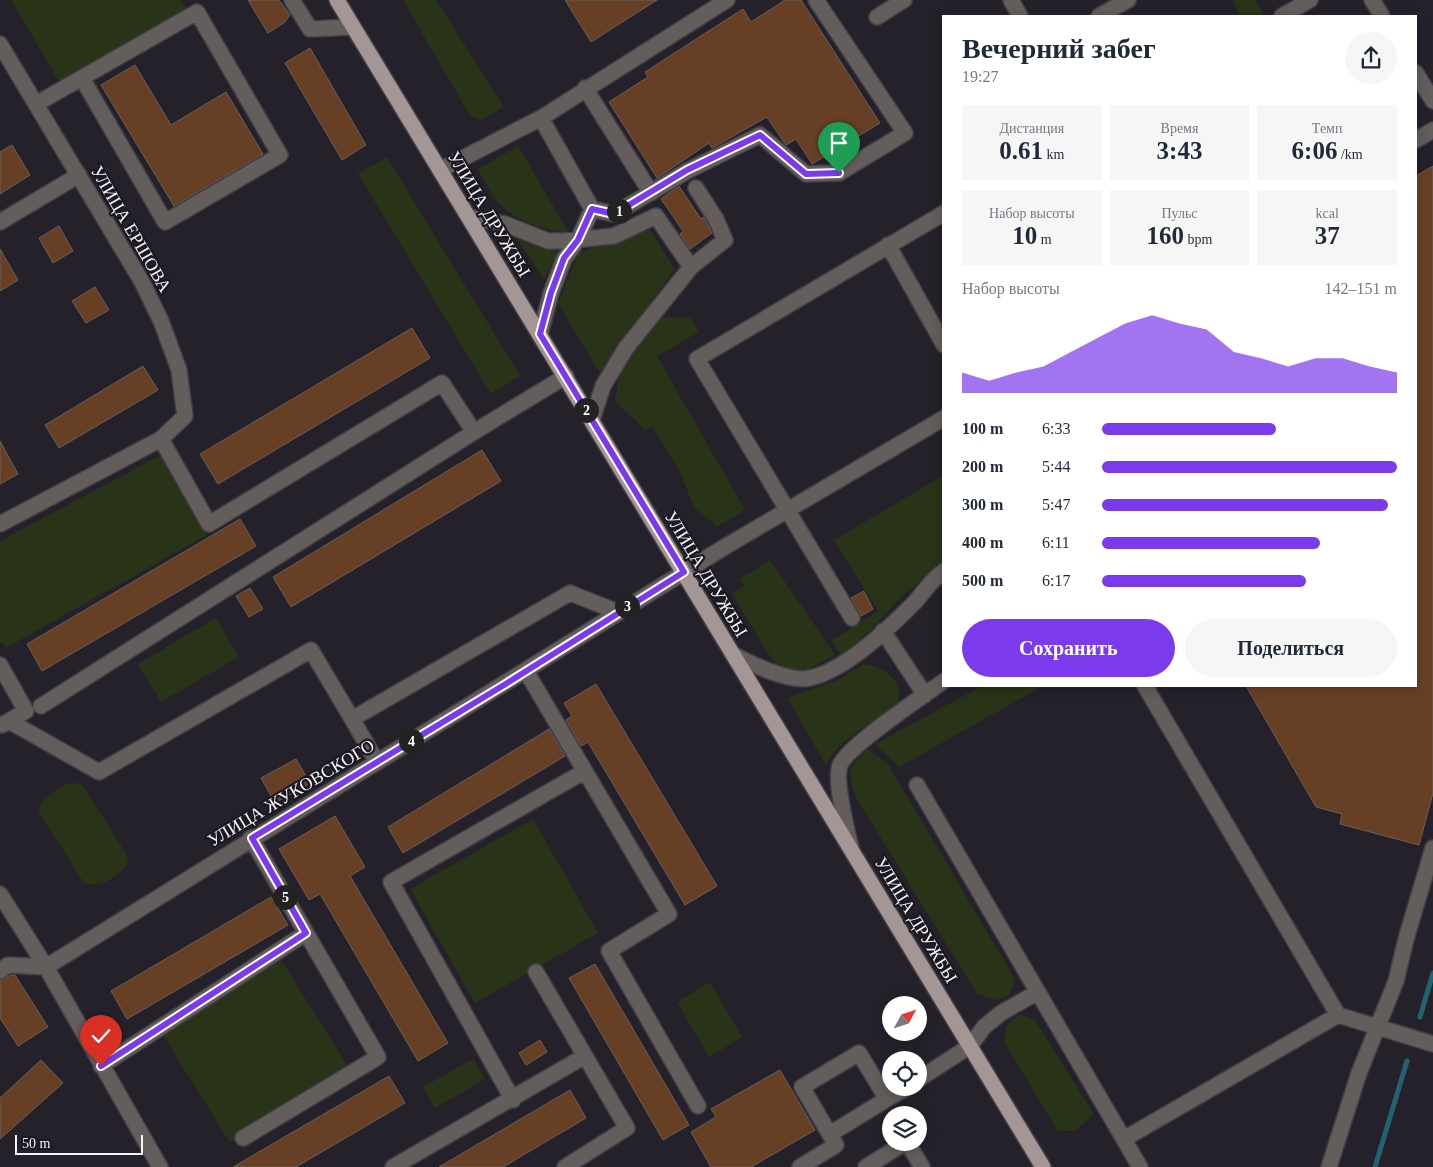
<!DOCTYPE html>
<html lang="ru">
<head>
<meta charset="utf-8">
<style>
  :root { --surface:#fff; --page:#f6f6f7; --text:#1f2937; --muted:#747a83; --accent:#7c3aed }
  body { margin:0; font-family:Georgia,serif; background:var(--page); color:var(--text); height:100vh; display:flex; flex-direction:column; font-size:19px; white-space:nowrap }
  * { box-sizing:border-box; margin:0 }
  p { font-size:16px; color:var(--muted) }
  .icon { flex:none; width:28px; height:28px; fill:none; stroke:currentColor; stroke-width:2; stroke-linecap:round; stroke-linejoin:round }
  .map { position:relative; flex:1; overflow:hidden }
  .sheet { position:absolute; left:942px; top:15px; width:475px; height:672px; display:flex; flex-direction:column; background:var(--surface); border-radius:0px; box-shadow:0 2px 12px #0003 }
  .sheet>* { flex:none }
  .needle { width:32px; rotate:50deg }
  .tools { position:absolute; left:882px; top:996px; display:grid; gap:10px }
  .tools a { display:grid; place-items:center; width:45px; height:45px; border-radius:50%; background:var(--surface); box-shadow:0 2px 12px #0003; font-size:25px }
  .scale { position:absolute; left:15px; bottom:12px; width:128px; box-sizing:border-box; padding-left:5px; border:2px solid #f4f2f8; border-top:0; font-size:14px; line-height:18px; white-space:nowrap; color:#f4f2f8; -webkit-text-stroke:4px #1b1821; paint-order:stroke }
  .pin { position:absolute; display:grid; place-items:center; width:42px; height:42px; color:#fff; margin:-51px -21px; border-radius:50% 50% 50% 0; rotate:-45deg; box-shadow:0 0 5px #0007 }
  .pin .icon { rotate:45deg }
  .km { position:absolute; width:25px; height:25px; margin:-12px; border-radius:50%; background:#222; color:#fff; font-size:14px; line-height:25px; text-align:center }
  .round { display:grid; place-items:center; flex:none; width:52px; height:52px; border-radius:26px; background:var(--page) }
  .overview { display:flex; align-items:center; justify-content:space-between; height:85px; padding:0 20px }
  h1 { font-size:28px; font-weight:600; line-height:38px }
  .figures { display:grid; grid-template-columns:repeat(3,1fr); gap:8px; height:85px; padding:5px 20px }
  .figures div { display:grid; align-content:center; border-radius:0px; background:var(--page); text-align:center }
  .figures b { font-size:25px; font-weight:600 }
  .figures small { font-size:14px; font-weight:400 }
  .figures p { font-size:14px }
  .chart { height:140px; padding:10px 20px }
  .chart p { display:flex; justify-content:space-between }
  .chart svg { width:100%; height:90px; margin-top:5px; fill:var(--accent); opacity:.7 }
  .cta { display:flex; gap:10px; margin-top:auto; padding:10px 20px }
  .cta a { flex:1; height:58px; border-radius:30px; background:var(--accent); color:#fff; font-size:20px; font-weight:600; line-height:58px; text-align:center }
  .cta a+a { background:var(--page); color:var(--text) }
  ul { padding:0 20px; list-style:none; font-size:16px }
  li { display:grid; grid-template-columns:80px 60px 1fr; align-items:center; height:38px }
  li i { height:12px; border-radius:6px; background:var(--accent) }
  .map>svg:first-child { display:block }
  .green { fill:#283317 }
  .lines { fill:none; stroke-linecap:round; stroke-linejoin:round }
  .stream { stroke:#216370; stroke-width:5 }
  .building { fill:#673f25; stroke:#6b6059 }
  .minor-casing { stroke:#423e48; stroke-width:18 }
  .major-casing { stroke:#423e48; stroke-width:18 }
  .minor { stroke:#635d5c; stroke-width:15 }
  .major { stroke:#a39695; stroke-width:15 }
  .route-casing { stroke:#fff; stroke-width:10 }
  .route { stroke:#7c3aed; stroke-width:6 }
  .labels { text-anchor:middle; stroke-width:4.5; stroke-linejoin:round; paint-order:stroke }
  .street-label { font-size:18px; fill:#f4f2f8; stroke:#1b1821 }
</style>
</head>
<body>
<div class="map">
<svg width="1433" height="1167" viewBox="0 0 1433 1167">
  <rect width="100%" height="100%" fill="#25212b"/>
  <!-- green -->
  <path class="green" d="M 11,0 L 181,0 L 186,8 L 60,83 Z
    M 403,0 L 436,0 L 504,107 L 481,120 L 470,116 Z
    M 1233,0 L 1255,0 L 1264,15 L 1239,16 Z
    M 518,146 L 569,233 C 546,232 514,220 498,203 C 490,193 484,180 478,169 Z
    M 387,157 L 520,376 L 491,394 L 358,174 Z
    M 650,230 L 675,269 L 600,373 L 558,303 L 579,252 Z
    M 515,235 L 558,252 L 544,280 Z
    M 690,317 L 699,332 L 657,356 L 745,510 L 717,527 L 694,507 L 679,470 L 653,428 L 644,429 L 615,401 L 621,366 L 659,318 Z
    M 161,455 L 207,535 L 6,648 L 0,641 L 0,541 Z
    M 944,475 L 944,561 L 904,594 L 856,645 L 841,655 L 832,640 L 878,611 L 834,540 Z
    M 770,560 L 835,655 L 806,671 L 788,669 L 773,661 L 732,594 L 744,586 L 739,579 Z
    M 216,618 L 239,657 L 161,702 L 138,664 Z
    M 863,664 C 887,667 908,683 895,709 C 867,724 843,737 826,765 L 787,698 L 840,679 Z
    M 982,686 L 1043,686 L 899,767 L 875,744 Z
    M 868,749 L 888,764 L 1015,979 L 1009,996 L 995,1000 L 977,994 L 857,799 C 847,772 846,769 868,749 Z
    M 69,783 L 76,783 L 83,786 L 127,855 L 128,863 C 119,876 100,889 84,883 L 39,812 C 38,797 58,790 69,783 Z
    M 533,819 L 598,933 L 475,1003 L 410,889 Z
    M 281,960 L 349,1068 L 230,1143 L 163,1035 Z
    M 710,982 L 742,1037 L 709,1057 L 677,1002 Z
    M 1020,1014 L 1035,1020 L 1094,1114 L 1075,1131 L 1058,1131 L 1004,1042 L 1007,1025 Z
    M 473,1059 L 485,1079 L 435,1108 L 423,1087 Z"/>
  <g class="lines">
    <!-- stream -->
    <path class="stream" d="M 1420,1017 L 1433,973
      M 1375,1167 L 1407,1061"/>
  </g>
  <!-- building -->
  <path class="building" d="M 248,0 L 279,0 L 290,15 L 285,22 L 268,33 Z
    M 565,0 L 657,0 L 591,42 Z
    M 785,0 L 801,0 L 880,123 L 812,164 L 796,139 L 786,145 L 767,117 L 712,148 L 709,143 L 657,178 L 609,102 L 648,77 L 645,72 L 743,9 L 751,22 Z
    M 310,48 L 366,145 L 342,160 L 285,63 Z
    M 135,65 L 171,125 L 226,92 L 263,154 L 174,206 L 101,85 Z
    M 12,145 L 30,175 L 0,194 L 0,152 Z
    M 1433,166 L 1433,793 L 1419,845 L 1340,824 L 1342,814 L 1316,807 L 1246,686 L 1416,686 L 1416,176 Z
    M 679,186 L 701,219 L 704,217 L 712,233 L 690,249 L 680,234 L 683,231 L 661,199 Z
    M 59,226 L 73,251 L 53,263 L 39,238 Z
    M 0,249 L 18,280 L 0,291 Z
    M 95,287 L 109,310 L 86,323 L 72,301 Z
    M 412,328 L 430,358 L 218,484 L 200,454 Z
    M 143,366 L 158,390 L 59,448 L 45,425 Z
    M 0,441 L 18,474 L 0,484 Z
    M 482,450 L 501,481 L 291,607 L 273,577 Z
    M 240,519 L 256,546 L 42,671 L 27,644 Z
    M 250,588 L 263,609 L 249,617 L 236,596 Z
    M 864,591 L 873,609 L 861,616 L 851,598 Z
    M 596,684 L 717,886 L 685,905 L 588,742 L 581,746 L 566,720 L 572,716 L 564,703 Z
    M 549,729 L 565,756 L 403,853 L 388,827 Z
    M 296,759 L 310,783 L 275,803 L 261,778 Z
    M 335,816 L 365,867 L 350,876 L 448,1043 L 418,1061 L 320,894 L 309,900 L 279,849 Z
    M 271,897 L 288,925 L 127,1019 L 111,991 Z
    M 595,964 L 689,1125 L 663,1140 L 569,978 Z
    M 11,975 L 15,975 L 48,1027 L 18,1046 L 0,1018 L 0,981 Z
    M 540,1040 L 547,1052 L 526,1065 L 519,1053 Z
    M 41,1060 L 63,1083 L 0,1139 L 0,1098 Z
    M 780,1070 L 815,1130 L 751,1167 L 711,1167 L 691,1132 L 716,1117 L 711,1109 Z
    M 389,1076 L 405,1103 L 296,1167 L 233,1167 Z
    M 570,1090 L 586,1118 L 503,1167 L 439,1167 Z"/>
  <g class="lines">
    <defs>
      <path id="minor" d="M 292,0 L 310,29 L 353,27
        M 1011,0 L 1020,16
        M 1372,0 L 1382,16
        M 1099,16 L 1128,0
        M 1282,16 L 1310,0
        M 877,17 L 904,0
        M 0,44 L 142,282 L 161,321 L 179,370 L 185,416 L 161,439 L 0,524
        M 1416,73 L 1433,101
        M 585,88 L 651,193
        M 36,104 L 197,12 L 280,155 L 165,222 L 82,78
        M 541,118 L 592,209 L 614,214 L 687,171 L 760,135 L 806,174 L 839,173 L 905,133 L 816,0
        M 1416,140 L 1433,130
        M 440,170 L 541,118 L 727,0
        M 469,217 L 505,224 L 548,241 L 563,241 L 614,236 L 656,216 L 691,267
        M 0,222 L 79,175
        M 888,245 L 944,345
        M 540,334 L 551,293 L 564,259 L 578,240 L 592,209
        M 592,420 L 603,386 L 626,348 L 691,267 L 725,240 L 716,219 L 696,188
        M 161,439 L 209,524 L 442,383 L 474,432 L 566,376
        M 852,618 L 697,359 L 944,213
        M 883,631 L 925,695
        M 734,655 C 751,664 791,683 810,678 C 846,670 889,628 915,602 C 924,592 932,579 944,571
        M 0,665 L 26,711 L 2,725
        M 526,671 L 669,914 L 609,951 L 698,1106
        M 1145,686 L 1338,1015 L 1433,1044
        M 41,706 L 474,432
        M 9,721 L 99,772 L 311,650 L 352,719
        M 377,762 L 352,719 L 570,593 L 618,612
        M 917,785 L 1140,1167
        M 851,848 C 847,830 834,781 840,765 C 848,746 923,696 944,681
        M 0,894 L 46,967 L 160,1167
        M 46,967 L 723,548 L 944,418
        M 0,971 L 8,965 L 46,967
        M 536,972 L 585,1056
        M 101,1066 L 306,933
        M 919,1079 L 970,1046 L 984,1027 L 1001,1013 L 1038,992
        M 513,1100 L 391,882 L 585,771
        M 830,1134 L 887,1099
        M 243,1138 L 378,1057 L 251,838
        M 1124,1139 L 1338,1015
        M 907,1142 L 922,1167
        M 393,1167 L 585,1056 L 627,1128 L 565,1167
        M 800,1167 L 836,1145 L 802,1087 L 859,1053 L 887,1099 L 906,1088
        M 866,1167 L 906,1142
        M 1329,1167 L 1359,1073 L 1396,981 L 1406,939 L 1433,848"/>
      <path id="major" d="M 337,0 L 1043,1167"/>
    </defs>
    <!-- minor casing -->
    <use href="#minor" class="minor-casing"/>
    <!-- major casing -->
    <use href="#major" class="major-casing"/>
    <!-- minor -->
    <use href="#minor" class="minor"/>
    <!-- major -->
    <use href="#major" class="major"/>
  </g>
  <g class="lines">
    <defs>
      <path id="route" d="M 101,1066 L 306,933 L 252,838 L 504,685 L 684,572 L 540,334 L 551,293 L 564,258 L 578,240 L 592,209 L 614,214 L 687,170 L 760,135 L 806,174 L 839,173"/>
    </defs>
    <!-- route casing -->
    <use href="#route" class="route-casing"/>
    <!-- route -->
    <use href="#route" class="route"/>
  </g>
  <g class="labels">
    <!-- street labels -->
    <g class="street-label">
      <text transform="translate(489 214) rotate(59)" y="6">УЛИЦА ДРУЖБЫ</text>
      <text transform="translate(131 229) rotate(60)" y="6">УЛИЦА ЕРШОВА</text>
      <text transform="translate(706 574) rotate(59)" y="6">УЛИЦА ДРУЖБЫ</text>
      <text transform="translate(291 793) rotate(-31)" y="6">УЛИЦА ЖУКОВСКОГО</text>
      <text transform="translate(916 920) rotate(59)" y="6">УЛИЦА ДРУЖБЫ</text>
    </g>
  </g>
</svg>
<div class="tools">
<a><svg class="needle" viewBox="-14 -14 28 28"><path d="M0-13l5 13h-10z" fill="#e53935"/><path d="M0 13l5-13h-10z" fill="#747a83"/></svg></a>
<a><svg class="icon" aria-label="locate" viewBox="0 0 24 24"><circle cx="12" cy="12" r="6"/><path d="M12 2v4M12 18v4M2 12h4M18 12h4"/></svg></a>
<a><svg class="icon" aria-label="layers" viewBox="0 0 24 24"><path d="M12 4l9 5-9 5-9-5zM3 14l9 5 9-5"/></svg></a>
</div>
<div class="scale">50 m</div>
<div class="pin" style="left:839px;top:173px;background:#1e9e55"><svg class="icon" aria-label="arrive" viewBox="0 0 24 24"><path d="M6 21V4h12l-3 4 3 4H6"/></svg></div>
<div class="pin" style="left:101px;top:1066px;background:#d93025"><svg class="icon" aria-label="check" viewBox="0 0 24 24"><path d="M5 12l5 5 9-10"/></svg></div>
<b class="km" style="left:619px;top:211px">1</b>
<b class="km" style="left:586px;top:410px">2</b>
<b class="km" style="left:627px;top:606px">3</b>
<b class="km" style="left:411px;top:741px">4</b>
<b class="km" style="left:285px;top:897px">5</b>
<section class="sheet">
<div class="overview"><div><h1>Вечерний забег</h1><p>19:27</p></div><a class="round"><svg class="icon" aria-label="share" viewBox="0 0 24 24"><path d="M12 15V3M7 8l5-5 5 5M5 13v7h14v-7"/></svg></a></div>
<div class="figures">
<div><p>Дистанция</p><b>0.61<small> km</small></b></div>
<div><p>Время</p><b>3:43</b></div>
<div><p>Темп</p><b>6:06<small> /km</small></b></div>
</div>
<div class="figures">
<div><p>Набор высоты</p><b>10<small> m</small></b></div>
<div><p>Пульс</p><b>160<small> bpm</small></b></div>
<div><p>kcal</p><b>37</b></div>
</div>
<div class="chart"><p><span>Набор высоты</span>142–151 m</p>
<svg viewBox="0 0 160 44" preserveAspectRatio="none"><path d="M0 44V34L10 38L20 34L30 31L40 24L50 17L60 10L70 6L80 10L90 13L100 24L110 27L120 31L130 27L140 27L150 31L160 34V44z"/></svg>
</div>
<ul>
<li><b>100 m</b>6:33<i style="width:59%"></i></li>
<li><b>200 m</b>5:44<i style="width:100%"></i></li>
<li><b>300 m</b>5:47<i style="width:97%"></i></li>
<li><b>400 m</b>6:11<i style="width:74%"></i></li>
<li><b>500 m</b>6:17<i style="width:69%"></i></li>
</ul>
<div class="cta"><a>Сохранить</a><a>Поделиться</a></div>
</section>
</div>
</body>
</html>
